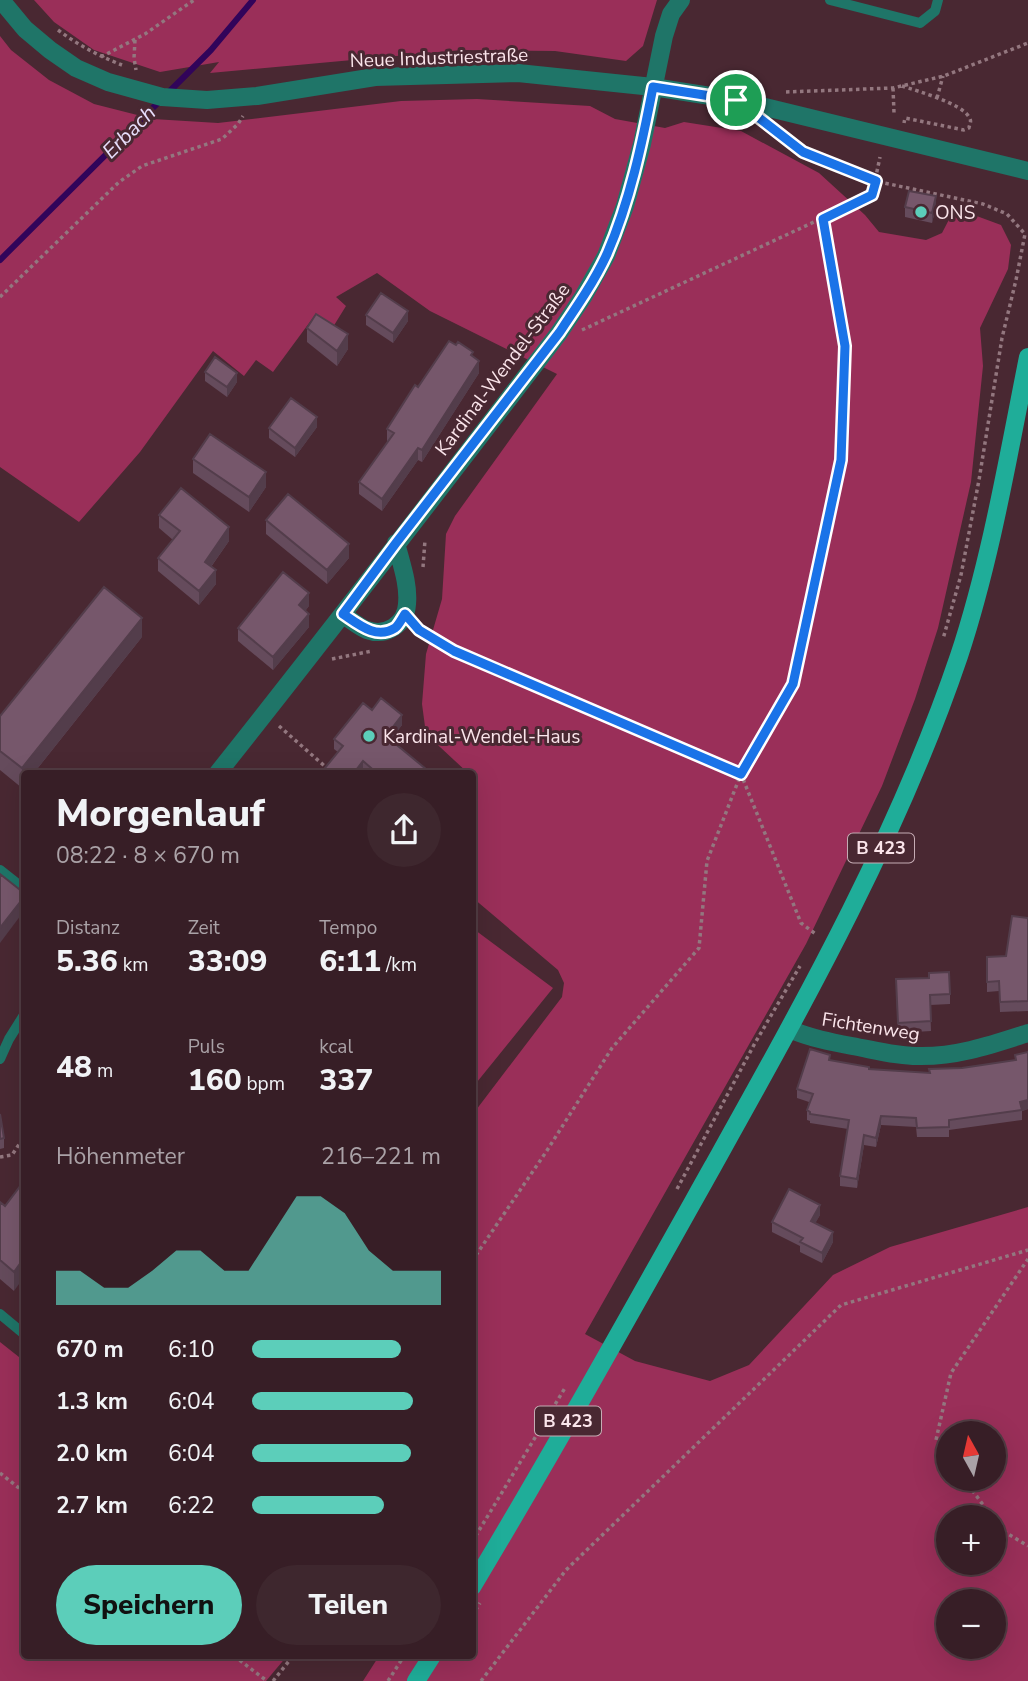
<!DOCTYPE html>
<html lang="de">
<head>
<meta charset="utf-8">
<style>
  :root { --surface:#371e26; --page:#3e272e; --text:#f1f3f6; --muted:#aaa2a7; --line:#513c43; --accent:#5cceba }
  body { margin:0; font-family:"Nunito Sans",sans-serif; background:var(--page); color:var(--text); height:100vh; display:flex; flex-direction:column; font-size:26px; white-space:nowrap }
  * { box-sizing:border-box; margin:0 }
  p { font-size:23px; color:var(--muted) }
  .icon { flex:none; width:38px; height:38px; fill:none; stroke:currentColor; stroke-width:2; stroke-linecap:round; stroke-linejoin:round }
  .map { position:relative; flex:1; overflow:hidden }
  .sheet { position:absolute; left:21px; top:770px; width:455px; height:889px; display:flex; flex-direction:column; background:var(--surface); border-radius:7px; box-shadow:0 7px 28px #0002,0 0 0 2px var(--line) }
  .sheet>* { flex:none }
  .needle { width:46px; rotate:352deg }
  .fabs { position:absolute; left:936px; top:1421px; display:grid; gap:14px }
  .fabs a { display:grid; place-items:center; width:70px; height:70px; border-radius:50%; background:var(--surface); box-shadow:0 7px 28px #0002,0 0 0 2px var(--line); font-size:35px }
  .pin { position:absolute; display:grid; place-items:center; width:60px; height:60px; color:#fff; margin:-30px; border:4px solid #fff; border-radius:50%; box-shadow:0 2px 7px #0007 }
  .round { display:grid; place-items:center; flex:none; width:74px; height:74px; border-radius:37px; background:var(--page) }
  .overview { display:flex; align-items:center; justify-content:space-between; height:119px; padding:0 35px }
  h1 { font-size:38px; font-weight:800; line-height:52px }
  .stats { display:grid; grid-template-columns:repeat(3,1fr); gap:10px; height:119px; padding:7px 35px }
  .stats div { display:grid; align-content:center }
  .stats b { font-size:30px; font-weight:800 }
  .stats small { font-size:19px; font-weight:400 }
  .stats p { font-size:19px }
  .chart { height:196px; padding:14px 35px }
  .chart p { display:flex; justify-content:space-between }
  .chart svg { width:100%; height:126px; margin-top:7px; fill:var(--accent); opacity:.7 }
  .action { display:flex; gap:14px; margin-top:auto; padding:14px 35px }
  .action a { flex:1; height:80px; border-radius:42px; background:var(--accent); color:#111; font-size:28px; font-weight:800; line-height:80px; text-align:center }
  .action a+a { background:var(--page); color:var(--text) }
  ul { padding:0 35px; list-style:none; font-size:23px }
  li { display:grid; grid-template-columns:112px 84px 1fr; align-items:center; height:52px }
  li i { height:18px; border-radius:9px; background:var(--accent) }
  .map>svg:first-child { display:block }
  .green { fill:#9a2f59; fill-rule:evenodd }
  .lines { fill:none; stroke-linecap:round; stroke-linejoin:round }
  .stream { stroke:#31045a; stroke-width:6 }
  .path { stroke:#93777f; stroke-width:3.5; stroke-dasharray:3.5 3.5; stroke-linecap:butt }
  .service { stroke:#1f7568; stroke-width:10 }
  .minor { stroke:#1f7568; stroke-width:18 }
  .primary { stroke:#1fad99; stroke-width:18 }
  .wall { fill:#654b5c }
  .shaded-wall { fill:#533d4b }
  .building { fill:#76576b; stroke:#533d4b; stroke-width:2 }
  .route-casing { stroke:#fff; stroke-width:14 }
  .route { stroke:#1a73e8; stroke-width:9 }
  .poi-dot { fill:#5cceba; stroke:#492832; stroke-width:2.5 }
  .labels { text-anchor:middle; stroke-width:6; stroke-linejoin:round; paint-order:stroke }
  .shield { fill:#492832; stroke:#c6acb4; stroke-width:2 }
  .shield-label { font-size:18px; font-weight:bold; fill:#fbe5eb }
  .street-label { font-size:19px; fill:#fbe5eb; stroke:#492832 }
  .poi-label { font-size:19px; fill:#fbe5eb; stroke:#492832; text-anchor:start }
  .water-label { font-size:21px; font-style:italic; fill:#e7defb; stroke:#492832 }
</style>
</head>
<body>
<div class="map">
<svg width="1028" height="1681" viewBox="0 0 1028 1681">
  <rect width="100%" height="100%" fill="#492832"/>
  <!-- green -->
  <path class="green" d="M 34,0 L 657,0 L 643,46 L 626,61 L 555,51 L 462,50 L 210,73 L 219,62 L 160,72 L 94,50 L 54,22 Z
    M 0,36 L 11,50 L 49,80 L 94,104 L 153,119 L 218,123 L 401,101 L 477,99 L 590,106 L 615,119 L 665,128 L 684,122 L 741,131 L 819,173 L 865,215 L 879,232 L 926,240 L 942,233 L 955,208 L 1001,225 L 1011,245 L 1008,269 L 980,328 L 983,366 L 971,482 L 938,628 L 915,699 L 882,786 L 806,944 L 585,1334 L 635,1361 L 710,1381 L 749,1365 L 833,1275 L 890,1247 L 1028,1207 L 1028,1681 L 363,1681 L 379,1656 L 472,1656 L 473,1114 L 562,997 L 564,983 L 558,970 L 473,898 L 473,810 L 478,800 L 474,780 L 473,778 L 472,774 L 468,773 L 426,734 L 422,704 L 426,654 L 442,599 L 446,534 L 455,516 L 557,374 L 430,311 L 377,273 L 336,297 L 346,306 L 333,327 L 315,315 L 273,372 L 256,360 L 244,376 L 213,351 L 140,452 L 79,522 L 0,467 ZM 948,1433 L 994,1433 L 994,1479 L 948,1479 ZM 948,1517 L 994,1517 L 994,1563 L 948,1563 ZM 948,1601 L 994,1601 L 994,1647 L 948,1647 Z
    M 475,930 L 553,988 L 473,1087 L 472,933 Z
    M 0,1342 L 24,1361 L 24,1656 L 287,1656 L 266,1681 L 0,1681 Z"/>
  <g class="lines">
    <!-- stream -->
    <path class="stream" d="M 0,260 L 211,50 L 253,0"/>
    <!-- path -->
    <path class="path" d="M 58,30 C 78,45 99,56 122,65
      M 135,40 L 134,58 L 136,70
      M 101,57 L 145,34 L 194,0
      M 902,86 C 917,91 961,103 969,117 C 972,122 970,122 969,128 L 964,130 L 905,118 L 904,123
      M 893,88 L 894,113
      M 786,92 L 893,88 L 944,76 L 1028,43
      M 937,98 L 943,76
      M 773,129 L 803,152 L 875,181 L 983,204 L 1007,214 L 1025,234 L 1016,280 L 1002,338 L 979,480 L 961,575 L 943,639
      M 0,297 L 119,182 L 142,166 L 222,139 L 238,124 L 243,116
      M 582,330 L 872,195 L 880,157
      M 423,567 L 425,540
      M 416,626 L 419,630 L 454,651 L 741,774 L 801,923 L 817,935
      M 332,659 L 372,651
      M 279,726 L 328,769
      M 472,928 L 475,930
      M 0,1157 L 12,1155 L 24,1137
      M 677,1189 L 755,1043 L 800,966
      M 472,1261 L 546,1152 L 612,1048 L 699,948 L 707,861 L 741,774 L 793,684 L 841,460 L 845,346 L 823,219
      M 948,1457 L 936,1440 L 951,1373 L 1028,1259
      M 0,1473 L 24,1492
      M 964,1479 L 992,1517
      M 994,1521 L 1000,1529 L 1028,1546
      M 472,1542 L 565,1388
      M 472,1616 L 480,1603
      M 234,1656 L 267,1681
      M 273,1681 L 293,1656
      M 388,1681 L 404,1656
      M 481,1681 L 566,1570 L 841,1305 L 1028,1250"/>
    <!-- service -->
    <path class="service" d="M 830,0 L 920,23 L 935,11 L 938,0
      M 0,870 L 24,889
      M 0,1059 L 9,1039 L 24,1015
      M 0,1314 L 24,1334"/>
    <!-- minor -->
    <path class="minor" d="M 1,0 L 25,29 L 50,50 L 76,68 L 108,82 L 162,97 L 207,100 L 257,96 L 375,77 L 518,73 L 653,87 L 736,100 L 1028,171
      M 343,615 C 350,619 359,627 367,630 C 386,637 406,624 407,604 C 409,584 401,563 396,543
      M 217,774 C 333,628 446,481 559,333 L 583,297 L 606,256 L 625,206 L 642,144 L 664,36 L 671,14 L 681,0
      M 789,1029 C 810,1038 831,1042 852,1046 C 874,1050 895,1056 917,1056 C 956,1057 991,1045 1028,1033"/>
    <!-- primary -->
    <path class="primary" d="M 472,1587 C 555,1449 634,1307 713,1166 C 805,1001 898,836 959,656 C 991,559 1008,457 1028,357
      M 416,1681 L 432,1656"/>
  </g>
  <!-- wall -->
  <path class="wall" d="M 936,206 L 932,223 L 905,217 L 905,207 Z
    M 366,315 L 408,321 L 393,343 L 366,325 Z
    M 307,328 L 348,349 L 337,366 L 307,342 Z
    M 473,357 L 479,373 L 422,462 L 418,460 L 382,511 L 359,494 L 359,482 L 388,441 L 387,441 L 387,429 L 418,387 Z
    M 205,372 L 237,382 L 227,397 L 205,381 Z
    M 317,427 L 295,457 L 269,438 L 269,428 Z
    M 193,459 L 266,487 L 249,512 L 193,473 Z
    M 159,515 L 229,541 L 211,567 L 216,584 L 199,605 L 158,571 L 158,558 L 173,540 L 159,528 Z
    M 266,520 L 349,558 L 327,584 L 266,534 Z
    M 309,606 L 305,611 L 309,627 L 273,670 L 238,641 L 238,628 Z
    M 142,637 L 22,788 L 0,770 L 0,716 Z
    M 372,710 L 402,725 L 390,740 L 432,774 L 366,774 L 334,749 L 334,739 Z
    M 1028,918 L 1028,1011 L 1000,1012 L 999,991 L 987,992 L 987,957 L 1006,956 Z
    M 896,989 L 950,994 L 950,1004 L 930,1005 L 931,1031 L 898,1033 Z
    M 1028,1052 L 1028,1109 L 1022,1111 L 1022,1120 L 949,1130 L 949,1137 L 917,1137 L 916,1127 L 881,1125 L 876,1147 L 864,1145 L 857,1188 L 840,1186 L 840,1176 L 848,1129 L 810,1123 L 810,1121 L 807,1120 L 807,1110 L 809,1102 L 797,1098 L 797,1089 L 830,1061 L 869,1069 L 930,1073 L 1015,1060 L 1015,1055 Z
    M 0,1114 L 4,1138 L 4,1148 L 0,1149 Z
    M 24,1181 L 14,1291 L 0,1279 L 0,1202 L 5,1206 Z
    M 820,1215 L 815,1223 L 833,1242 L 822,1263 L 800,1252 L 800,1246 L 772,1232 L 772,1222 Z"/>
  <!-- shaded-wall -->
  <path class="shaded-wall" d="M 936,196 L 936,206 L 932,223 L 932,213 Z
    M 408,311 L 408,321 L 393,343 L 393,333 Z
    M 348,334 L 348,349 L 337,366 L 337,351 Z
    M 479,361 L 479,373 L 422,462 L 422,450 Z
    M 237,373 L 237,382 L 227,397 L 227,387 Z
    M 317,417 L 317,427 L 295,457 L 295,448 Z
    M 418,448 L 418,460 L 382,511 L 382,499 Z
    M 266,472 L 266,487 L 249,512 L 249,497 Z
    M 229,527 L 229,541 L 205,575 L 205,562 Z
    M 349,544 L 349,558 L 327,584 L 327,570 Z
    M 216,570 L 216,584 L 199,605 L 199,591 Z
    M 309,593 L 309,606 L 299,619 L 299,605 Z
    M 309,614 L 309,627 L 273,670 L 273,657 Z
    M 142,618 L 142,637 L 33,774 L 24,774 L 24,784 L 22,788 L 22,768 Z
    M 402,715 L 402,725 L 386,746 L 386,736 Z
    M 363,761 L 363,771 L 361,774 L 353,774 Z
    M 24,897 L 24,911 L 0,943 L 0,928 Z
    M 1028,1100 L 1028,1109 L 1022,1111 L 1020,1102 Z
    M 881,1116 L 881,1125 L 876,1147 L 876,1138 Z
    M 864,1135 L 864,1145 L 857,1188 L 857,1179 Z
    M 820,1205 L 820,1215 L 811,1231 L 811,1221 Z
    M 833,1232 L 833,1242 L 822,1263 L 822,1253 Z
    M 24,1258 L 24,1277 L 14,1291 L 14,1272 Z"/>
  <!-- building -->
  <path class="building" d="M 909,191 L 936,196 L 932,213 L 905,207 Z
    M 381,293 L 408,311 L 393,333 L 366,315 Z
    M 316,314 L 348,334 L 337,351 L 307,328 Z
    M 449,341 L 456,345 L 458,342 L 473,352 L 471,355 L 479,361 L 422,450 L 418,448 L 382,499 L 359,482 L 394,433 L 387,429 L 415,385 L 418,387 Z
    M 215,357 L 237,373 L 227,387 L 205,372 Z
    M 291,398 L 317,417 L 295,448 L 269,428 Z
    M 210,434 L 266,472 L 249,497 L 193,459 Z
    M 181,488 L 229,527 L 205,562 L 216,570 L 199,591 L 158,558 L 180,531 L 159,515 Z
    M 288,494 L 349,544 L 327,570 L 266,520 Z
    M 283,572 L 309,593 L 299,605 L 309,614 L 273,657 L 238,628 Z
    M 104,587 L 142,618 L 22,768 L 0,751 L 0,716 Z
    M 381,698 L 402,715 L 386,736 L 432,774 L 378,774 L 363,761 L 353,774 L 320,774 L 343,746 L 334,739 L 363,703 L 372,710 Z
    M 0,874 L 24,893 L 24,897 L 0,928 Z
    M 1012,916 L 1028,918 L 1028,1001 L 1000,1002 L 999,981 L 987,982 L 987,957 L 1006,956 Z
    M 949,972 L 950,994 L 930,995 L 931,1021 L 898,1023 L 896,979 L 929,978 L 929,973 Z
    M 810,1049 L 830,1055 L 829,1060 L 869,1067 L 869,1069 L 930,1073 L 929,1069 L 962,1068 L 1016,1060 L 1015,1055 L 1028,1052 L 1028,1100 L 1020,1102 L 1022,1110 L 949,1120 L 949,1127 L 917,1128 L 916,1118 L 881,1116 L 876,1138 L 864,1135 L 857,1179 L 840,1176 L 849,1120 L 810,1114 L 810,1112 L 807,1110 L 813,1094 L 797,1089 Z
    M 0,1114 L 4,1138 L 0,1139 Z
    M 24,1181 L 24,1258 L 14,1272 L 0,1260 L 0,1202 L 5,1206 Z
    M 789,1189 L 820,1205 L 811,1221 L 833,1232 L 822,1253 L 800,1242 L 803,1238 L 772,1222 Z"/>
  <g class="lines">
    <defs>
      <path id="route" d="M 653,87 L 736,100 L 803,152 L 876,181 L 872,195 L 823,219 L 845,346 L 841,460 L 793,684 L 741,774 L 454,651 L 419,630 L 405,614 C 402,618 399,625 395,628 C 376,640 358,624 343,614 L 396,543 L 559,333 C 576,308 594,282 607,254 C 630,201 642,144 653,87 Z"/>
    </defs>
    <!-- route casing -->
    <use href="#route" class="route-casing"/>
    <!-- route -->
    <use href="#route" class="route"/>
  </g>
  <!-- markers -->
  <g class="poi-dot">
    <circle cx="921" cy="212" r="7"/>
    <circle cx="369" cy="736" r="7"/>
  </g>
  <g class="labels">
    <!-- shield labels -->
    <g class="shield">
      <rect x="848" y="833.5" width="66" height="29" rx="5"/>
      <rect x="535" y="1406.5" width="66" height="29" rx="5"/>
    </g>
    <g class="shield-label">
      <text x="881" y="854">B 423</text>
      <text x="568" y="1427">B 423</text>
    </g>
    <!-- street labels -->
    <g class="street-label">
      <text transform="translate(439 57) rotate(-2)" y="7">Neue Industriestraße</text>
      <text transform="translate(502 369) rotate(-53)" y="7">Kardinal-Wendel-Straße</text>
      <text transform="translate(871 1026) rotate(9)" y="7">Fichtenweg</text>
    </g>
    <!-- poi labels -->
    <g class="poi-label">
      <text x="935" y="219">ONS</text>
      <text x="383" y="743">Kardinal-Wendel-Haus</text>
    </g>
    <!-- water labels -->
    <g class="water-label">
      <text transform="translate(129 132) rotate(-45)" y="7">Erbach</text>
    </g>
  </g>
</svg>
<div class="fabs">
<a><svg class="needle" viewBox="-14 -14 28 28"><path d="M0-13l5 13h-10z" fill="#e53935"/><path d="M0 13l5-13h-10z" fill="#aaa2a7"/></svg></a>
<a>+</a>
<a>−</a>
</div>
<div class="pin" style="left:736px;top:100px;background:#1e9e55"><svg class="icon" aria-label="arrive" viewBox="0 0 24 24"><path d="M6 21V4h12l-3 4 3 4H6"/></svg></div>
<section class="sheet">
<div class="overview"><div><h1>Morgenlauf</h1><p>08:22 · 8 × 670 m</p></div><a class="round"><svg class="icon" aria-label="share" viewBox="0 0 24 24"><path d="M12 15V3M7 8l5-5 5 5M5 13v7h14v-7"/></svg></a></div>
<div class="stats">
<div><p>Distanz</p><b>5.36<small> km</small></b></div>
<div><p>Zeit</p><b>33:09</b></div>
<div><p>Tempo</p><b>6:11<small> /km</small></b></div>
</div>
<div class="stats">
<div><b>48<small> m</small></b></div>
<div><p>Puls</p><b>160<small> bpm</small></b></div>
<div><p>kcal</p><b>337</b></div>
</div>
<div class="chart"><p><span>Höhenmeter</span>216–221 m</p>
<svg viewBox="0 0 160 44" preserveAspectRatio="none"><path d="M0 44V32L10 32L20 38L30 38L40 32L50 25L60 25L70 32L80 32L90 19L100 6L110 6L120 12L130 25L140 32L150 32L160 32V44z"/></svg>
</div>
<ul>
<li><b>670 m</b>6:10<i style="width:79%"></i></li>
<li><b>1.3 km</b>6:04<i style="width:85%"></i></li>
<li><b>2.0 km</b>6:04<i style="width:84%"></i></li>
<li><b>2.7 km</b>6:22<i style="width:70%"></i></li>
</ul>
<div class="action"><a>Speichern</a><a>Teilen</a></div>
</section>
</div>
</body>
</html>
